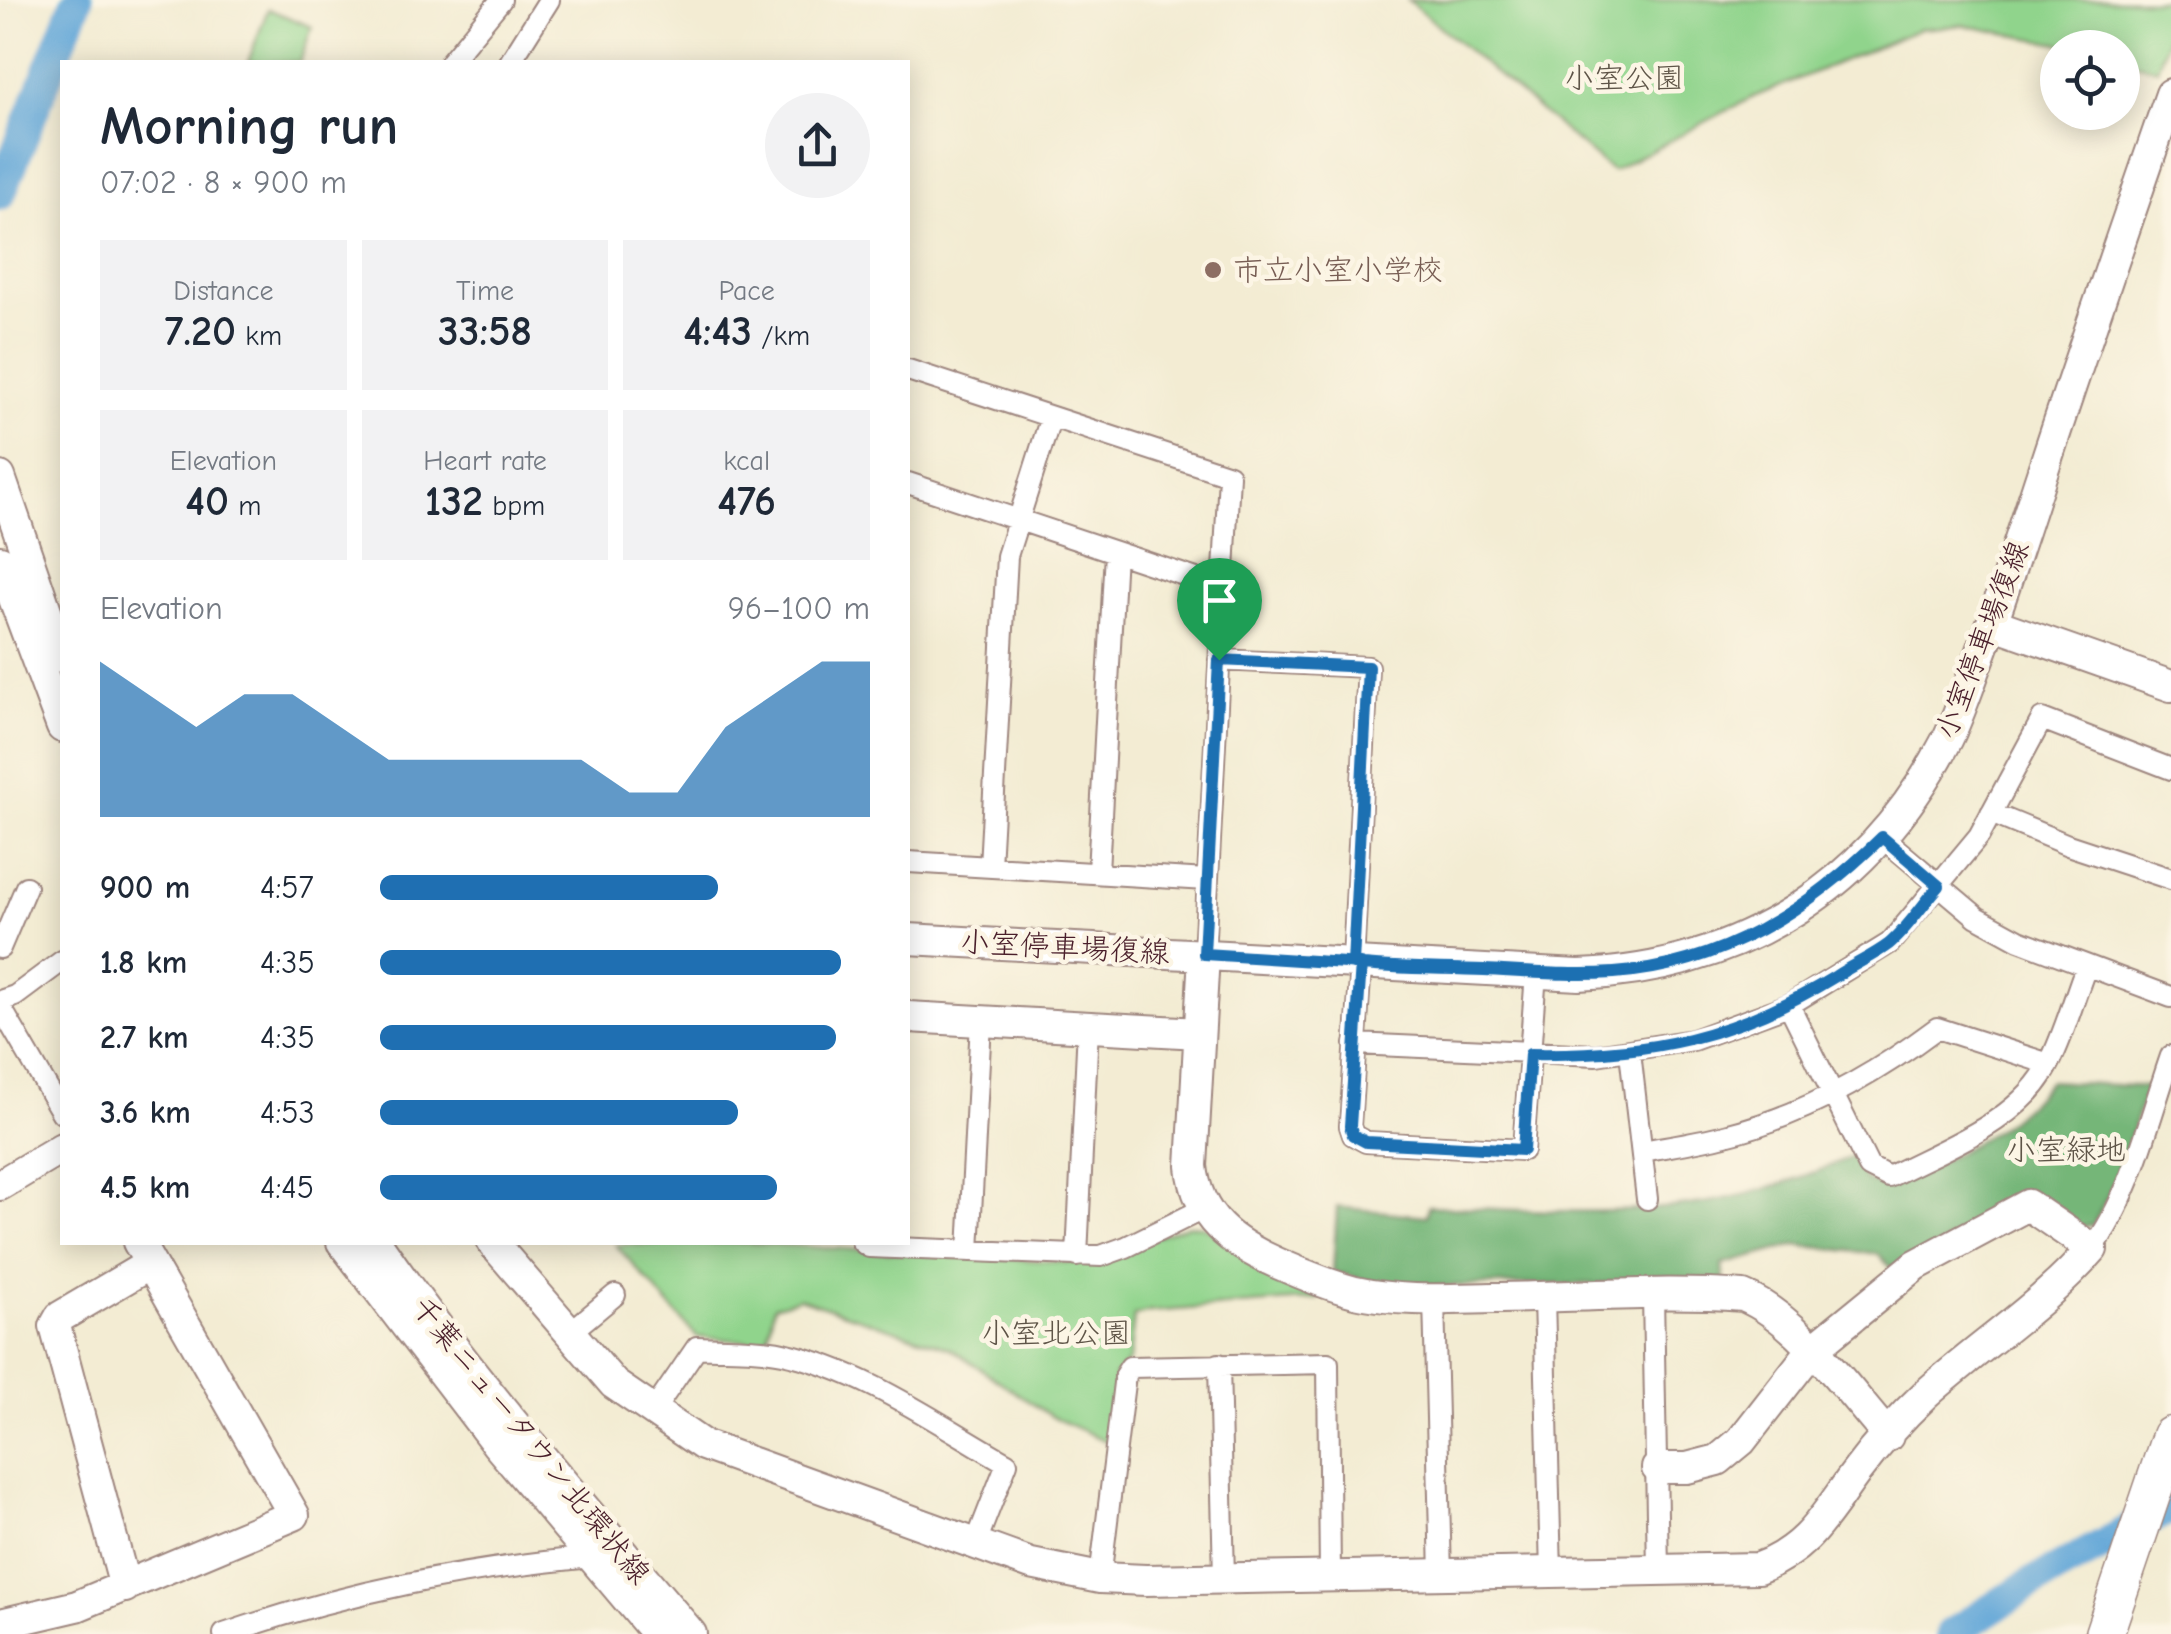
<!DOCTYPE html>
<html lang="en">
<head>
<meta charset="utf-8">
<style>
  :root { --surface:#fff; --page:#f2f2f3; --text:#1f2937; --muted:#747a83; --accent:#1f6fb2 }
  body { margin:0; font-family:"Comic Neue","Klee One",sans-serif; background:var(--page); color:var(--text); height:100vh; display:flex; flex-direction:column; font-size:38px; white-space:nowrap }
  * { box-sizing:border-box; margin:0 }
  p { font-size:32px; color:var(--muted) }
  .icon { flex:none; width:55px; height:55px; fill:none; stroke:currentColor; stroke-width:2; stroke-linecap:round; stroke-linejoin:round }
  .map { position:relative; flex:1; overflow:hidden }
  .drawer { position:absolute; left:60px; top:60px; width:850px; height:1185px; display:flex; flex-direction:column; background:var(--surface); border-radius:0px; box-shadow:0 5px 25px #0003 }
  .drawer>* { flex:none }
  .controls { position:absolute; left:2040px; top:30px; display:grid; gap:20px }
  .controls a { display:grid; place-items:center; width:100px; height:100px; border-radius:50%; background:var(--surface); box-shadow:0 5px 25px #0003; font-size:50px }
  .pin { position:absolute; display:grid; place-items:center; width:85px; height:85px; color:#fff; margin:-102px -42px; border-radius:50% 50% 50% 0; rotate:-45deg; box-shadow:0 0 10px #0007 }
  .pin .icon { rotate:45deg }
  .round { display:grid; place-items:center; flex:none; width:105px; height:105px; border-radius:52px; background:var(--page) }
  .overview { display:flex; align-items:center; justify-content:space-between; height:170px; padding:0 40px }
  h1 { font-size:55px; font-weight:800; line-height:75px }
  .metrics { display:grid; grid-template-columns:repeat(3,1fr); gap:15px; height:170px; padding:10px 40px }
  .metrics div { display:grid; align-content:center; border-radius:0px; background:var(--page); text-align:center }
  .metrics b { font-size:42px; font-weight:800 }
  .metrics small { font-size:28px; font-weight:400 }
  .metrics p { font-size:28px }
  .chart { height:280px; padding:20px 40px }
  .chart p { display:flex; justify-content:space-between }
  .chart svg { width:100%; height:180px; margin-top:10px; fill:var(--accent); opacity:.7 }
  ul { padding:0 40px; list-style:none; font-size:32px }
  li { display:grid; grid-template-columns:160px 120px 1fr; align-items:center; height:75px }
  li i { height:25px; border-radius:12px; background:var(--accent) }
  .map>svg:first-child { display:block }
  .green { fill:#90d48c; stroke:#6d7a5c; stroke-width:2.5 }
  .forest { fill:#74b678; stroke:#5f6a52; stroke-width:2.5 }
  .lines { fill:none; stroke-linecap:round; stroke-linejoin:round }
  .river { stroke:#63a7d8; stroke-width:32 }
  .street-casing { stroke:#9e867f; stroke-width:24 }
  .secondary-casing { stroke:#9e867f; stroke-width:34 }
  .highway-casing { stroke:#9e867f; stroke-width:41 }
  .street { stroke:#fff; stroke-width:20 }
  .secondary { stroke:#fff; stroke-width:30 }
  .highway { stroke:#fff; stroke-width:38 }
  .route-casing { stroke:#fff; stroke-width:20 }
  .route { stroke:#1f6fb2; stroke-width:12 }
  .education-dot { fill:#8d6e63; stroke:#fcf5e5; stroke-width:4 }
  .labels { text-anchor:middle; stroke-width:9; stroke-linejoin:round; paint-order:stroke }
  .park-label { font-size:30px; fill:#5f5548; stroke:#fcf5e5 }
  .education-label { font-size:30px; fill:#785e54; stroke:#fcf5e5; text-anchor:start }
  .street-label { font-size:30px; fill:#4a1f2b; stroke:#fcf5e5 }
</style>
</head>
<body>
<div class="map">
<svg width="2171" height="1634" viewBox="0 0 2171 1634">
  <rect width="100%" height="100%" fill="#fcf5e5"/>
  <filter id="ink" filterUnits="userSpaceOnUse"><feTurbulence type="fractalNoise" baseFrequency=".01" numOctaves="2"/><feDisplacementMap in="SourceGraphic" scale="20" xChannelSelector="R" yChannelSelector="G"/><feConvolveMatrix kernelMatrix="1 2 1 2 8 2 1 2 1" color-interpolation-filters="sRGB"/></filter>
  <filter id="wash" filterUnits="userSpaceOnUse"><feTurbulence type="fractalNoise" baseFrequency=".0048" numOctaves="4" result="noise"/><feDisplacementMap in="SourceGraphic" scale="40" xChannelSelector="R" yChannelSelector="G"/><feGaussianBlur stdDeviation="2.25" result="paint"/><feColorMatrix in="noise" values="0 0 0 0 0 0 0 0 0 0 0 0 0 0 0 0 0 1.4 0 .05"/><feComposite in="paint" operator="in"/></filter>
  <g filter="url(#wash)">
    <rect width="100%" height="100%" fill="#f3ecd3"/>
    <!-- green -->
    <path class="green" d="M 1408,0 L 2171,0 L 2171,28 L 2157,69 L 2123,60 L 2122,48 L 2076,47 L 1963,25 L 1920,29 L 1751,98 L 1612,171 Z
      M 268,9 L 312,27 L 300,62 L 248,62 Z
      M 1189,1225 L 1203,1226 L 1319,1292 L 1317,1299 L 1149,1312 L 1134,1316 L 1129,1361 L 1115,1375 L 1110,1443 L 1052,1417 L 950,1348 L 799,1298 L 774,1306 L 766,1343 L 697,1337 L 616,1245 L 748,1243 L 1079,1263 Z"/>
    <!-- forest -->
    <path class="forest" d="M 2049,1081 L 2147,1087 L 2114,1184 L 2093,1225 L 2080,1227 L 2028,1193 L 1895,1272 L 1878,1254 L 1796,1245 L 1722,1265 L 1724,1282 L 1434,1286 L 1380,1284 L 1333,1272 L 1337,1207 L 1426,1216 L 1428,1206 C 1526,1210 1631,1219 1729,1198 C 1772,1189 1813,1174 1853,1156 L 1865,1180 L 1890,1188 C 1947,1157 2009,1133 2049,1081 Z"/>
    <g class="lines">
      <!-- river -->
      <path class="river" d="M 0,194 L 77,0
        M 1951,1634 L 2030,1584 L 2171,1508"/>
    </g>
  </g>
  <g filter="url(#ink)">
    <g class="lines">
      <defs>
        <path id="street" d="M 450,62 L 501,0
          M 510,62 L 549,0
          M 908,370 L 1229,475 L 1204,955
          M 908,483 L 1115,552 L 1098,872
          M 1115,552 L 1223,588
          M 1219,660 L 1368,667 L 1353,963
          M 1991,813 L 2068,845 L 2171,879
          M 1882,837 L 1977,917 L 2019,940 L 2171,997
          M 908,862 L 1207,880
          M 990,866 L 1007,556 L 1051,417
          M 0,948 L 26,887
          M 1361,964 L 1350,1126 L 1353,1135 L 1366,1142 L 1523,1150 L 1536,973
          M 0,1001 L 15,996 L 62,961
          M 1789,1005 L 1869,1167 L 1889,1177 C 1944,1148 2022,1121 2050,1062 C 2065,1032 2074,998 2086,967
          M 0,1006 L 62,1113
          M 1355,1044 L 1596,1055 L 1693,1040 L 1789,1005 L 1890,943 L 1979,836 L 2042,719 L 2171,769
          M 1630,1052 L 1647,1199
          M 1642,1151 C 1669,1146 1698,1142 1725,1135 C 1803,1116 1873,1076 1937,1028 L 2049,1064
          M 862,1242 L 869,1247 L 1101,1256 L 1126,1247 L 1205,1208
          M 2092,1249 C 2132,1195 2149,1119 2171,1056
          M 969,1251 L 981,1022
          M 1077,1256 L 1088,1027
          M 1653,1295 L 1658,1571
          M 1544,1297 L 1551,1575
          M 1434,1299 L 1441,1576
          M 568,1334 L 615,1295
          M 1219,1364 L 1224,1579
          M 652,1413 L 697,1347 C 725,1349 756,1347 783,1353 C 865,1371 935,1422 1007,1463 L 975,1545
          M 1100,1578 L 1125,1375 L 1130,1367 L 1328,1363 L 1330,1577
          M 224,1634 C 346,1592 464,1569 592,1557"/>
        <path id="secondary" d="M 0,477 L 62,657
          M 0,561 L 62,727
          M 1992,623 L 2171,686
          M 908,939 L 1579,975 C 1744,968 1872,885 1948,738 C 1959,715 1967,691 1976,667 C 2001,601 2022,534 2044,467 C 2085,342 2128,218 2171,94
          M 1204,955 L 1192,1166 C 1197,1218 1232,1243 1277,1263 C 1302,1274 1328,1285 1355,1292 C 1399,1302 1447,1299 1492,1298 C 1575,1297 1660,1290 1743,1296 C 1798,1318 1849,1392 1888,1436
          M 908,1017 L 1199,1033
          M 0,1185 L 62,1148
          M 342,1242 L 496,1443 L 657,1634
          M 376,1242 C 471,1380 583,1506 691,1634
          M 492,1242 L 614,1384 L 703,1445 L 1031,1564 L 1100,1578 L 1146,1580 L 1758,1568 C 1808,1549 1824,1516 1854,1475 C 1875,1447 1900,1418 1925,1395 C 1980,1345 2044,1305 2092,1249 L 2028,1205 L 1916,1265 L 1812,1350 L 1741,1441 L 1718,1460 L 1687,1468 L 1657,1468
          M 125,1587 L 55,1326 L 60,1317 L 150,1264
          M 0,1624 L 77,1606 L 294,1515 L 138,1242"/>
        <path id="highway" d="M 2104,1634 L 2171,1436"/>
      </defs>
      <!-- street casing -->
      <use href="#street" class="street-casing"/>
      <!-- secondary casing -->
      <use href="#secondary" class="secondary-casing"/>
      <!-- highway casing -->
      <use href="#highway" class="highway-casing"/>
      <!-- street -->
      <use href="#street" class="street"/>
      <!-- secondary -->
      <use href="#secondary" class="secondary"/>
      <!-- highway -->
      <use href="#highway" class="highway"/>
    </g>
  </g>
  <g class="lines" filter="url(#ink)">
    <defs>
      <path id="route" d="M 1219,660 L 1204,954 L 1361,964 L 1350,1126 L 1353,1135 L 1366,1142 L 1523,1150 L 1530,1054 C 1648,1056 1735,1038 1836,976 C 1853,965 1873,956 1889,944 C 1908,928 1923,904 1939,886 L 1882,837 C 1808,910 1721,966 1614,973 C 1571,976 1527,972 1484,970 C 1441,968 1396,969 1353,964 L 1368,667 L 1219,660"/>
    </defs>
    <!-- route casing -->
    <use href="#route" class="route-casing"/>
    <!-- route -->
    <use href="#route" class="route"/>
  </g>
  <!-- markers -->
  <circle class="education-dot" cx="1213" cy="270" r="10"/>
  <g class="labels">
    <!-- park labels -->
    <g class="park-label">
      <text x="1624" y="88">小室公園</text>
      <text x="2066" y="1160">小室緑地</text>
      <text x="1056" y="1343">小室北公園</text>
    </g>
    <!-- education labels -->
    <g class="education-label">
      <text x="1233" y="280">市立小室小学校</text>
    </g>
    <!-- street labels -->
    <g class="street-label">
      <text transform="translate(1982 640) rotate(-69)" y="10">小室停車場復線</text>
      <text transform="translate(1065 947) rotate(3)" y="10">小室停車場復線</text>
      <text transform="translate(531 1440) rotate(51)" y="10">千葉ニュータウン北環状線</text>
    </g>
  </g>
</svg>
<div class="controls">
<a><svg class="icon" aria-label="locate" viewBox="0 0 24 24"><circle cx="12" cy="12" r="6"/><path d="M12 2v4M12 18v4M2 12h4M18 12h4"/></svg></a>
</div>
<div class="pin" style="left:1219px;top:660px;background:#1e9e55"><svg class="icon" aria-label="arrive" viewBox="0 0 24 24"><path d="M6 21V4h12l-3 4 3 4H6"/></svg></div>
<section class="drawer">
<div class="overview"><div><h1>Morning run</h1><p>07:02 · 8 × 900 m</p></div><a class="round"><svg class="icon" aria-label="share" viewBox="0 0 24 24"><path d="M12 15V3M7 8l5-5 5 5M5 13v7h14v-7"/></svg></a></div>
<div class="metrics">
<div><p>Distance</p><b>7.20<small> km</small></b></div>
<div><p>Time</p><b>33:58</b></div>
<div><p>Pace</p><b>4:43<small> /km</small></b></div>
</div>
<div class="metrics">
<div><p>Elevation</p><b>40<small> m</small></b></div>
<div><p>Heart rate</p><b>132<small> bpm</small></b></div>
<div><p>kcal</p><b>476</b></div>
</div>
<div class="chart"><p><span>Elevation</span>96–100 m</p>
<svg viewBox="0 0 160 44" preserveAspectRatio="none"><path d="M0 44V6L10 14L20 22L30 14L40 14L50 22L60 30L70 30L80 30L90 30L100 30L110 38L120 38L130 22L140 14L150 6L160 6V44z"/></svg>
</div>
<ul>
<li><b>900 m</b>4:57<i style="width:69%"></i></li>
<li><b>1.8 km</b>4:35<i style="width:94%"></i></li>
<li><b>2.7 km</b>4:35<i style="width:93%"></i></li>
<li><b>3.6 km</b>4:53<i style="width:73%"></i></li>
<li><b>4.5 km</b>4:45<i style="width:81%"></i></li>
</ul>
</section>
</div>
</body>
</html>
